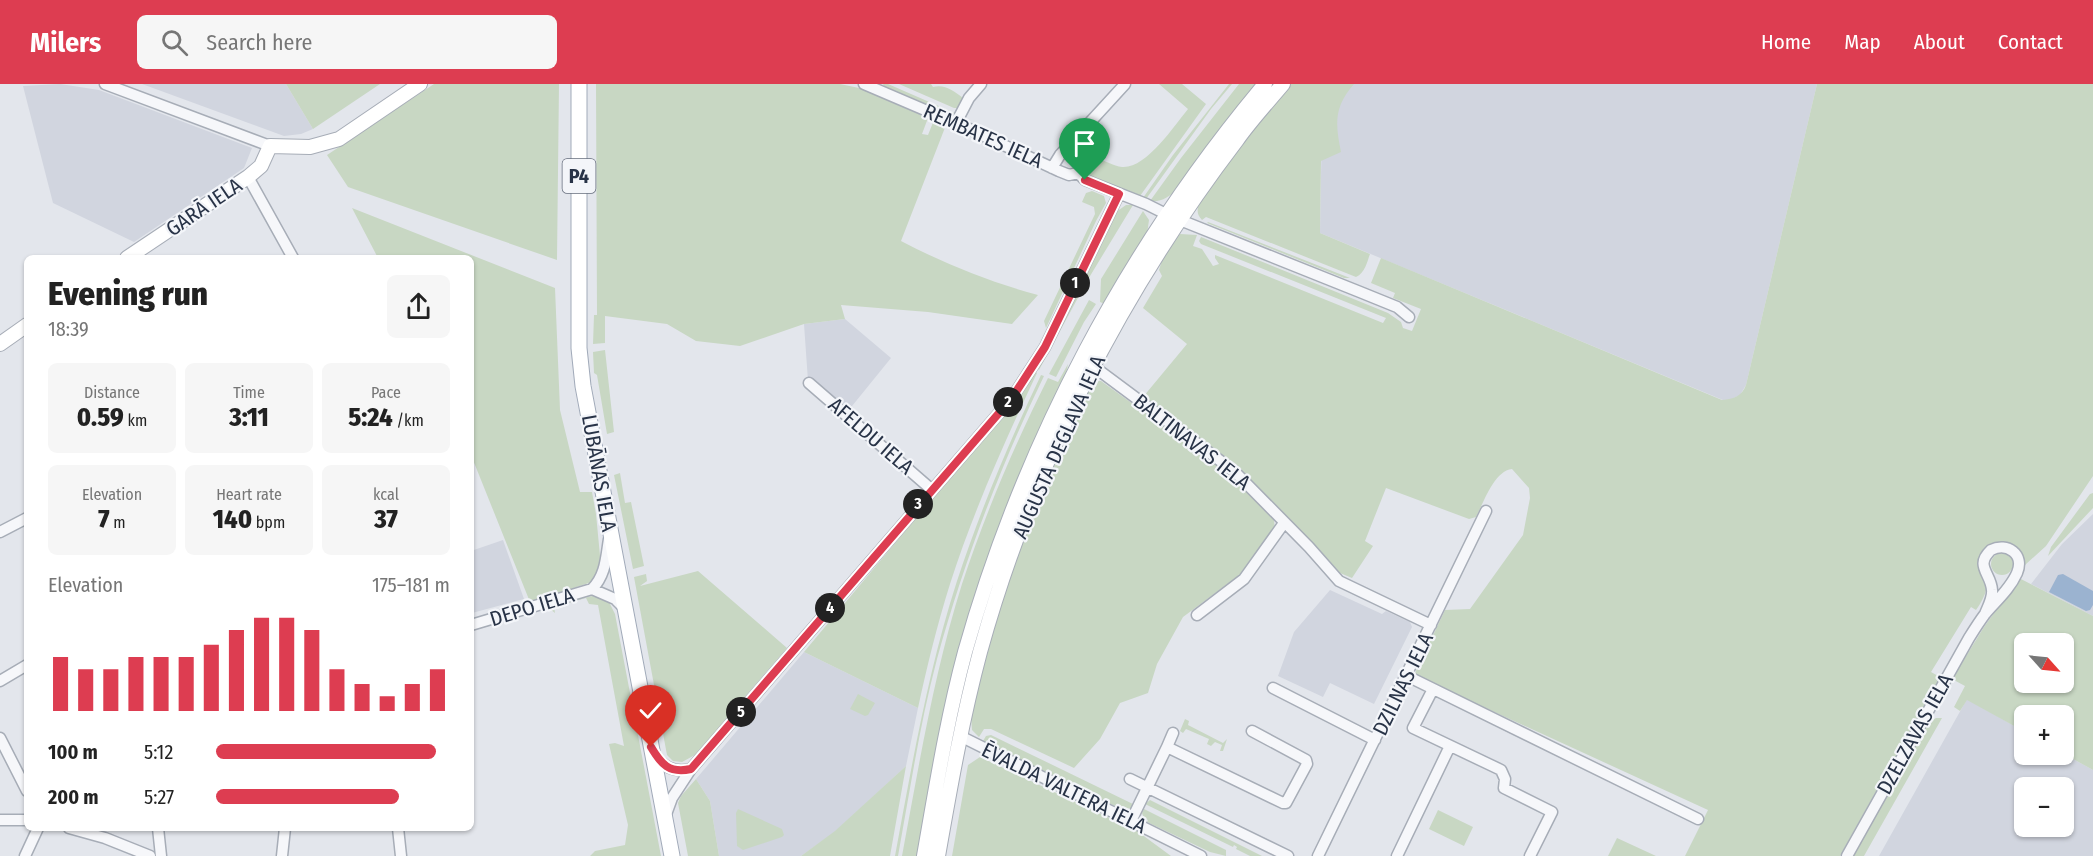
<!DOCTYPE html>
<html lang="en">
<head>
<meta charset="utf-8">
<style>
  :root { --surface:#fff; --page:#f6f6f6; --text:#222; --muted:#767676; --accent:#dd3d51 }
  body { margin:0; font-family:"Fira Sans Condensed",sans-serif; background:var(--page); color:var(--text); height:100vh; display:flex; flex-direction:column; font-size:22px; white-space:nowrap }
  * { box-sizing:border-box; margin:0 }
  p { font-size:20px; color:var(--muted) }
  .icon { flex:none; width:33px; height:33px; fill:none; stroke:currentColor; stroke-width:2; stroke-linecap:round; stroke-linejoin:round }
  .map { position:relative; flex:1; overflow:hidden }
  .sheet { position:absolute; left:24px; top:171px; width:450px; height:576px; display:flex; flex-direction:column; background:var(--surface); border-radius:9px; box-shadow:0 2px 4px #0004 }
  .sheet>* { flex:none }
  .needle { width:39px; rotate:117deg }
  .tools { position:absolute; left:2014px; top:549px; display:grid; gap:12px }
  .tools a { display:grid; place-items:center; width:60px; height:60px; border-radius:9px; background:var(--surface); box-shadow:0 2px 4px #0004; font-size:30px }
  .pin { position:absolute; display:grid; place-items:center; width:51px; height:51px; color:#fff; margin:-62px -26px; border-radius:50% 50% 50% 0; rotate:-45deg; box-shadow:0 0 6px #0007 }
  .pin .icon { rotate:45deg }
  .km { position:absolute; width:30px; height:30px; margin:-15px; border-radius:50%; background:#222; color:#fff; font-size:16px; line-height:30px; text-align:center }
  .round { display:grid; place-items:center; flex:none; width:63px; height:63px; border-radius:9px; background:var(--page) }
  .overview { display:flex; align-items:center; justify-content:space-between; height:102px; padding:0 24px }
  h1 { font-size:33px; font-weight:800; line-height:45px }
  .figures { display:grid; grid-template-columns:repeat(3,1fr); gap:9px; height:102px; padding:6px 24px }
  .figures div { display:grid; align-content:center; border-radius:9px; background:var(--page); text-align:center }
  .figures b { font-size:26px; font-weight:800 }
  .figures small { font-size:16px; font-weight:400 }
  .figures p { font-size:16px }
  .chart { height:168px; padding:12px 24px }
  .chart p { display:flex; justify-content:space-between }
  .chart svg { width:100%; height:108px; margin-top:6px; stroke:var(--accent); stroke-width:6 }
  ul { padding:0 24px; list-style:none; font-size:20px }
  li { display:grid; grid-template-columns:96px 72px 1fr; align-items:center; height:45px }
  li i { height:15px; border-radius:8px; background:var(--accent) }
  header { display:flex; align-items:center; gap:36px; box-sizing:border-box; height:84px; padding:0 30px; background:var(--accent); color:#fff }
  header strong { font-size:28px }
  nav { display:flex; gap:33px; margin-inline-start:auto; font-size:21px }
  .search { width:420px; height:54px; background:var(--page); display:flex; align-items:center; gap:15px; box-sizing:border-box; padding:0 21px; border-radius:9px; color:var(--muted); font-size:22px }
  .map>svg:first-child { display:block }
  .built { fill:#d1d5df; fill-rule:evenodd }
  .green { fill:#c8d7c3; fill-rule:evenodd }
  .water { fill:#9bb3d0 }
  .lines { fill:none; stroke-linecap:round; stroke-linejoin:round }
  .street-casing { stroke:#a7adb7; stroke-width:13 }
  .secondary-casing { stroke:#a7adb7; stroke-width:16 }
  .primary-casing { stroke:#a1aab9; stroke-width:17 }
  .street { stroke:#f6f7fa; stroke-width:10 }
  .secondary { stroke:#fff; stroke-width:14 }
  .primary { stroke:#fff; stroke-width:15 }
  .route-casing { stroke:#fff; stroke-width:12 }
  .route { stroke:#dd3d51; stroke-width:8 }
  .labels { text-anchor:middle; stroke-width:4.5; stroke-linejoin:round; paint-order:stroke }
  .shield { fill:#f3f5f9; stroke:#656d7c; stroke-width:1.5 }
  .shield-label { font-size:20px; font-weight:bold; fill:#283347 }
  .street-label { font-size:21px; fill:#283347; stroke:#f3f5f9 }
</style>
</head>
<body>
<header>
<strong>Milers</strong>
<div class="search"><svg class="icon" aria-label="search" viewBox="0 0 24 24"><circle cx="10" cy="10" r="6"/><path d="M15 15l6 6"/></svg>Search here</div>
<nav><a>Home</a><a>Map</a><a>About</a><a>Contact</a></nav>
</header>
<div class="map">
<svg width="2093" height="772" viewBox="0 0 2093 772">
  <rect width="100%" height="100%" fill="#e3e6ec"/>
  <!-- built -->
  <path class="built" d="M 60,0 L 99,6 L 252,64 L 244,84 L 134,158 L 53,119 L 23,2 Z
    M 142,0 L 286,0 L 313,45 L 301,50 L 284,52 Z
    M 1352,0 L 1817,0 L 1746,301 L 1740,311 L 1730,316 L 1723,316 L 1320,149 L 1322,35 Z
    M 845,235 L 891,274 L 848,327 L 808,297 L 804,240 Z
    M 2093,430 L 2093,532 L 2031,500 L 2062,460 Z
    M 503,456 L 524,515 L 472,529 L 471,467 Z
    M 1330,506 L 1382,530 L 1386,527 L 1410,538 L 1412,543 L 1374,620 L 1330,599 L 1323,613 L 1278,592 L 1294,548 Z
    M 804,568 L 918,624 L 906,682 L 835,748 L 801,772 L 719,772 L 710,717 L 696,695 Z
    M 1967,615 L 2025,648 L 2025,670 L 2064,670 L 2093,686 L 2093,772 L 1879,772 ZM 2025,704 L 2064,704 L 2064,742 L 2025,742 Z"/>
  <!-- green -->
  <path class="green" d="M 286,0 L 380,0 L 313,45 Z
    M 434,0 L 559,0 L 557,176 L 348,103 L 327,71 Z
    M 596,0 L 840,0 L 859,4 L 928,34 L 922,50 L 928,51 L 934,36 L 946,41 L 901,157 C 945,180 990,198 1038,211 L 1012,240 L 928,228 L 841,221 L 845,235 L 804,240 L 740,262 L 696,257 L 667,240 L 605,232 L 605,259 L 593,260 L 594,231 L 597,231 Z
    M 883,0 L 888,0 L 957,30 L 953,33 L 885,4 Z
    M 899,0 L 931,0 L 933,3 C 945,0 954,7 963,14 L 957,24 L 954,24 Z
    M 1159,0 L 1182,0 L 1206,20 L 1140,112 L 1091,93 L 1087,82 L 1095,73 C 1103,76 1114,82 1122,83 C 1146,85 1174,42 1188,25 Z
    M 1229,0 L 1232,0 L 1211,25 L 1146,115 L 1143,114 L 1173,71 Z
    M 1239,0 L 1259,0 L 1177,106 C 1169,112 1161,119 1150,117 L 1181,74 Z
    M 1291,0 L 1354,0 C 1334,23 1335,39 1341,68 L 1321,77 L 1320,149 L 1370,170 C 1367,178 1365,189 1356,193 L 1206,133 L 1202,136 C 1196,130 1197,125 1200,116 L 1254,44 Z
    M 1817,0 L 2093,0 L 2093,392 L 2046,462 L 2025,481 L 2023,481 L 2022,472 L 1988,464 C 1988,490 1992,504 1976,526 L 1971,523 L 1931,588 L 1940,593 L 1840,772 L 1685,772 L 1708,726 L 1416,592 L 1415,589 L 1445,526 L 1470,525 L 1523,451 L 1530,414 L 1529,404 L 1512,385 C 1494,387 1484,418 1476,433 L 1469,435 L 1386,404 L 1365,457 L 1373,462 L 1352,494 L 1340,489 L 1316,462 L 1288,437 L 1143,313 L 1187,260 L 1143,224 L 1162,192 L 1159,186 L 1164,170 L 1180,150 L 1197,151 L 1193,162 L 1202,165 L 1213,182 L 1219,180 L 1215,174 L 1215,171 L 1383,239 L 1386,234 L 1201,160 L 1199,157 L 1201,153 L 1388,229 L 1401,238 L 1403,244 L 1412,247 L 1421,225 L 1393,214 L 1395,209 L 1371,199 L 1381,174 L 1722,316 C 1734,315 1742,312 1746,301 Z
    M 1092,107 L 1104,112 L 1106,119 L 1096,137 L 1046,244 L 1044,237 L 1095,130 L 1094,123 L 1082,118 L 1086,109 Z
    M 1126,121 L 1133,121 L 1087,197 L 1039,286 L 1036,284 L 1050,260 L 1116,128 Z
    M 352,124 L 555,204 L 560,326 L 580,408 L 592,408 L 596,430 L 601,482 L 595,497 L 530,518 L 471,371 L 471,174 L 378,174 Z
    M 1143,127 L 1149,136 L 1147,150 L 1105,220 L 1100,218 L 1101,195 Z
    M 1208,138 L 1350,194 L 1344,194 L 1207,139 Z
    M 1089,216 L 1096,220 L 1084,238 L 1056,293 L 1049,290 Z
    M 605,266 L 614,348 L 607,350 L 597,291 L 594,289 L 593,268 Z
    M 1068,280 L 1065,296 L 996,454 L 918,772 L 902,772 C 919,681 934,589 962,500 C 985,430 1015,360 1048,294 L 1058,298 Z
    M 1035,287 L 1037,289 C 1005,357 973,428 950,500 C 937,541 927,583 918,624 L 804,568 L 972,367 Z
    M 1041,291 L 1044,292 C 1000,383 964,477 937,575 C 920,639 910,706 898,772 L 895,772 C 912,680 928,587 957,497 C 980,427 1009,358 1041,291 Z
    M 1095,297 L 1101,297 L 1233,392 L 1274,436 L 1275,446 L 1249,484 L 1183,533 L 1157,580 L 1148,609 L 1120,619 L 1100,655 L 1074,684 L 991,645 L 984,645 L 979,653 L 972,646 L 971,632 C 985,579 998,525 1017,473 C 1038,415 1064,359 1089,304 Z
    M 620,389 L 625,419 L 631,418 L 644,482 L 633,485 L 614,391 Z
    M 2093,409 L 2093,424 L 2048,472 L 2051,463 L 2090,410 Z
    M1991 480a11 11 0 1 1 22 0a11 11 0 1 1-22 0Z
    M 698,487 L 787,564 L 695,671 L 682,678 L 673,677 L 667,671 L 634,493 L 646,490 L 647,497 L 640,502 Z
    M 2019,494 L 2093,532 L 2093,686 L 2064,670 L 2064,632 L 2025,632 L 2025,648 L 1967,616 L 1960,627 L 1954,623 L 1965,602 L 1952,595 L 1984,543 ZM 2025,560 L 2064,560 L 2064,598 L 2025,598 Z
    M 592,512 L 608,516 L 615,530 L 661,772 L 590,772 L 595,767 L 625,761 L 628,741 L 609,660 L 615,659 L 624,662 L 598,521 L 589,520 L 586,514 L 554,523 L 555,529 L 550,525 L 552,522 Z
    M 858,610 L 875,619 L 868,631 L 865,632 L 850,625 Z
    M 1936,634 L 1942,634 L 1864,772 L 1852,772 L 1925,641 Z
    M 1185,635 L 1189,637 L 1188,641 L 1223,659 L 1227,655 L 1223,667 L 1220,667 L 1222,661 L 1215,658 L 1211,662 L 1207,660 L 1209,655 L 1186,645 L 1183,649 L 1180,647 Z
    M 991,651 L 1135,721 L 1131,724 L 1123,726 L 983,657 L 986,652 Z
    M 980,673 L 1137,747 L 1171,772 L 952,772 L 968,681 Z
    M 906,682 L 890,772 L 801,772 L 835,747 Z
    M 696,695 L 710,717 L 719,772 L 688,772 L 678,719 L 681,712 Z
    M 1150,716 L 1262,772 L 1250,772 L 1236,765 L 1237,763 L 1234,761 L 1233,763 L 1145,720 Z
    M 738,725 L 782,745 L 784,751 L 782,753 L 743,766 L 737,762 L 736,729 Z
    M 1144,725 L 1226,766 L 1226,772 L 1210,768 L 1147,738 L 1148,736 L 1144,734 L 1142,729 Z
    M 1438,726 L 1473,743 L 1464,762 L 1429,745 Z
    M 1617,754 L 1656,772 L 1608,772 Z"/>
  <!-- water -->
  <path class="water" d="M 2063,490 L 2093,507 L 2093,521 L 2090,526 L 2086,527 L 2049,508 L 2058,491 Z"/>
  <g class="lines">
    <defs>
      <path id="street" d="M 105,0 L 270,62
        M 864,0 L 967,44 L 1059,87 L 1069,91 L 1078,89 L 1085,96 L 1146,120 L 1166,130
        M 956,39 L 969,14 L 981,0
        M 1052,84 L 1060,71 L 1125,0
        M 248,93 L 293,174
        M 1180,136 L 1360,208 L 1397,223 L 1409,233
        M 1093,282 L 1234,387 L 1309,463 L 1339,497 L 1431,541
        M 809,299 L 931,405
        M 0,448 L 27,434
        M 592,505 L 615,515 L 624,524
        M 1197,531 L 1244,495 L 1284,439
        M 471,541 L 592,505 C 606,491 606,473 609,455
        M 1407,592 L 1698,735
        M 0,597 L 27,581
        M 1273,604 L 1375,656
        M 1433,605 L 1413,644 L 1501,686 L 1505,695 L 1504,704 L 1552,728 L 1530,772
        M 960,652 L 1201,772
        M 0,654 L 27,707
        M 1167,663 L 1173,649
        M 654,669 C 662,683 675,689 691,685
        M 1130,695 L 1288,772
        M 665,733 L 672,714 L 691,685 L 1012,314 L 1045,263 L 1119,110
        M 0,736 L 27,736
        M 1131,737 L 1167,663 L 1283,719 L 1286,719 L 1307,680 L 1306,676 L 1252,647
        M 69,744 L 105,754 L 150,772
        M 158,744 L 161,772
        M 398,744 L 401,772
        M 25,772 L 38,744
        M 282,772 L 285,744
        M 1318,772 L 1486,427
        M 1397,772 L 1450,662
        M 1847,772 L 1969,554 C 1974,546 1979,538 1985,530 C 1996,517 2010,505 2017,489 C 2025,470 2007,458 1991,466 C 1974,482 1991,489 1992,506 C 1993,514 1988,522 1985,530"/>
      <path id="secondary" d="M 127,174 L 248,93 L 261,82 L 270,62 L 310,63 L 339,55 L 420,0
        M 0,260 L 27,241
        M 924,772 C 936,704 947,635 965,568 C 1024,359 1126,166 1265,0
        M 938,772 C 950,704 962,635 980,568 C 1031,383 1121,208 1237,56 C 1251,36 1268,18 1283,0"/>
      <path id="primary" d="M 579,0 L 579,264 L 583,302 L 672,772"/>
    </defs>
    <!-- street casing -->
    <use href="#street" class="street-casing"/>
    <!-- secondary casing -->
    <use href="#secondary" class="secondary-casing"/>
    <!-- primary casing -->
    <use href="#primary" class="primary-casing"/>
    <!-- street -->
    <use href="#street" class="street"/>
    <!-- secondary -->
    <use href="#secondary" class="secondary"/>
    <!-- primary -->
    <use href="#primary" class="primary"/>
  </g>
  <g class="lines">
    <defs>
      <path id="route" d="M 651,663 C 661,680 669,690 691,685 L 1012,314 L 1045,263 L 1119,110 L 1085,96"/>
    </defs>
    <!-- route casing -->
    <use href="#route" class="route-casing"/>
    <!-- route -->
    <use href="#route" class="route"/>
  </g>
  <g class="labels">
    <!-- shield labels -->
    <rect class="shield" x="562.5" y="75" width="33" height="34" rx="4.5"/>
    <g class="shield-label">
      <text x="579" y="99">P4</text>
    </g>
    <!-- street labels -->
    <g class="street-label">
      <text transform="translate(983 52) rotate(24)" y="7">REMBATES IELA</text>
      <text transform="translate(204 123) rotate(-34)" y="7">GARĀ IELA</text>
      <text transform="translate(871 352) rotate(41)" y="7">AFELDU IELA</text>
      <text transform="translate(1192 358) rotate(38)" y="7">BALTINAVAS IELA</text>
      <text transform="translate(1059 363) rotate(-66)" y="7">AUGUSTA DEGLAVA IELA</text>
      <text transform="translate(599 389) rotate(80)" y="7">LUBĀNAS IELA</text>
      <text transform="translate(532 523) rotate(-17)" y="7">DEPO IELA</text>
      <text transform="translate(1403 600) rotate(-64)" y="7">DZILNAS IELA</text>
      <text transform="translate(1915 650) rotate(-61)" y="7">DZELZAVAS IELA</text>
      <text transform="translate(1064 704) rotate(26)" y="7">ĒVALDA VALTERA IELA</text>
    </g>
  </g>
</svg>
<div class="tools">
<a><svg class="needle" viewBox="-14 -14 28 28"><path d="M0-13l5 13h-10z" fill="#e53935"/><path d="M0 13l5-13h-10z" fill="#767676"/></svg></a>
<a>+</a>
<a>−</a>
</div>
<div class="pin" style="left:1085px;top:96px;background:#1e9e55"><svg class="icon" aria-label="arrive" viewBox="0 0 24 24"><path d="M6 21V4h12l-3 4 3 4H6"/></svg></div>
<div class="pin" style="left:651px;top:663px;background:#d93025"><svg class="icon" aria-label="check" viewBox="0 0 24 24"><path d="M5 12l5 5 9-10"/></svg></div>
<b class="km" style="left:1075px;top:199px">1</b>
<b class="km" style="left:1008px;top:318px">2</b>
<b class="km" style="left:918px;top:420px">3</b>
<b class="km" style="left:830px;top:524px">4</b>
<b class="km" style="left:741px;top:628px">5</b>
<section class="sheet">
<div class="overview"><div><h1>Evening run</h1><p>18:39</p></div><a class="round"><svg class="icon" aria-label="share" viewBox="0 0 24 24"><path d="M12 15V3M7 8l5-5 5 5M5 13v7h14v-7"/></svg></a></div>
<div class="figures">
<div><p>Distance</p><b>0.59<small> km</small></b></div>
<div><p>Time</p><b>3:11</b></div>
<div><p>Pace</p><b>5:24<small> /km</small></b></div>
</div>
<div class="figures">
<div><p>Elevation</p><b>7<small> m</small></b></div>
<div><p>Heart rate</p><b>140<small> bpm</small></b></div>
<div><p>kcal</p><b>37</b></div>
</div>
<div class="chart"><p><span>Elevation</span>175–181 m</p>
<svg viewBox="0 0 160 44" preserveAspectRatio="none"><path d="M5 44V22M15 44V27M25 44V27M35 44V22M45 44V22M55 44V22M65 44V17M75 44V11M85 44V6M95 44V6M105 44V11M115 44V27M125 44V33M135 44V38M145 44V33M155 44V27"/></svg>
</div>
<ul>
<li><b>100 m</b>5:12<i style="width:94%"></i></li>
<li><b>200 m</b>5:27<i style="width:78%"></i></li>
</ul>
</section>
</div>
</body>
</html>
